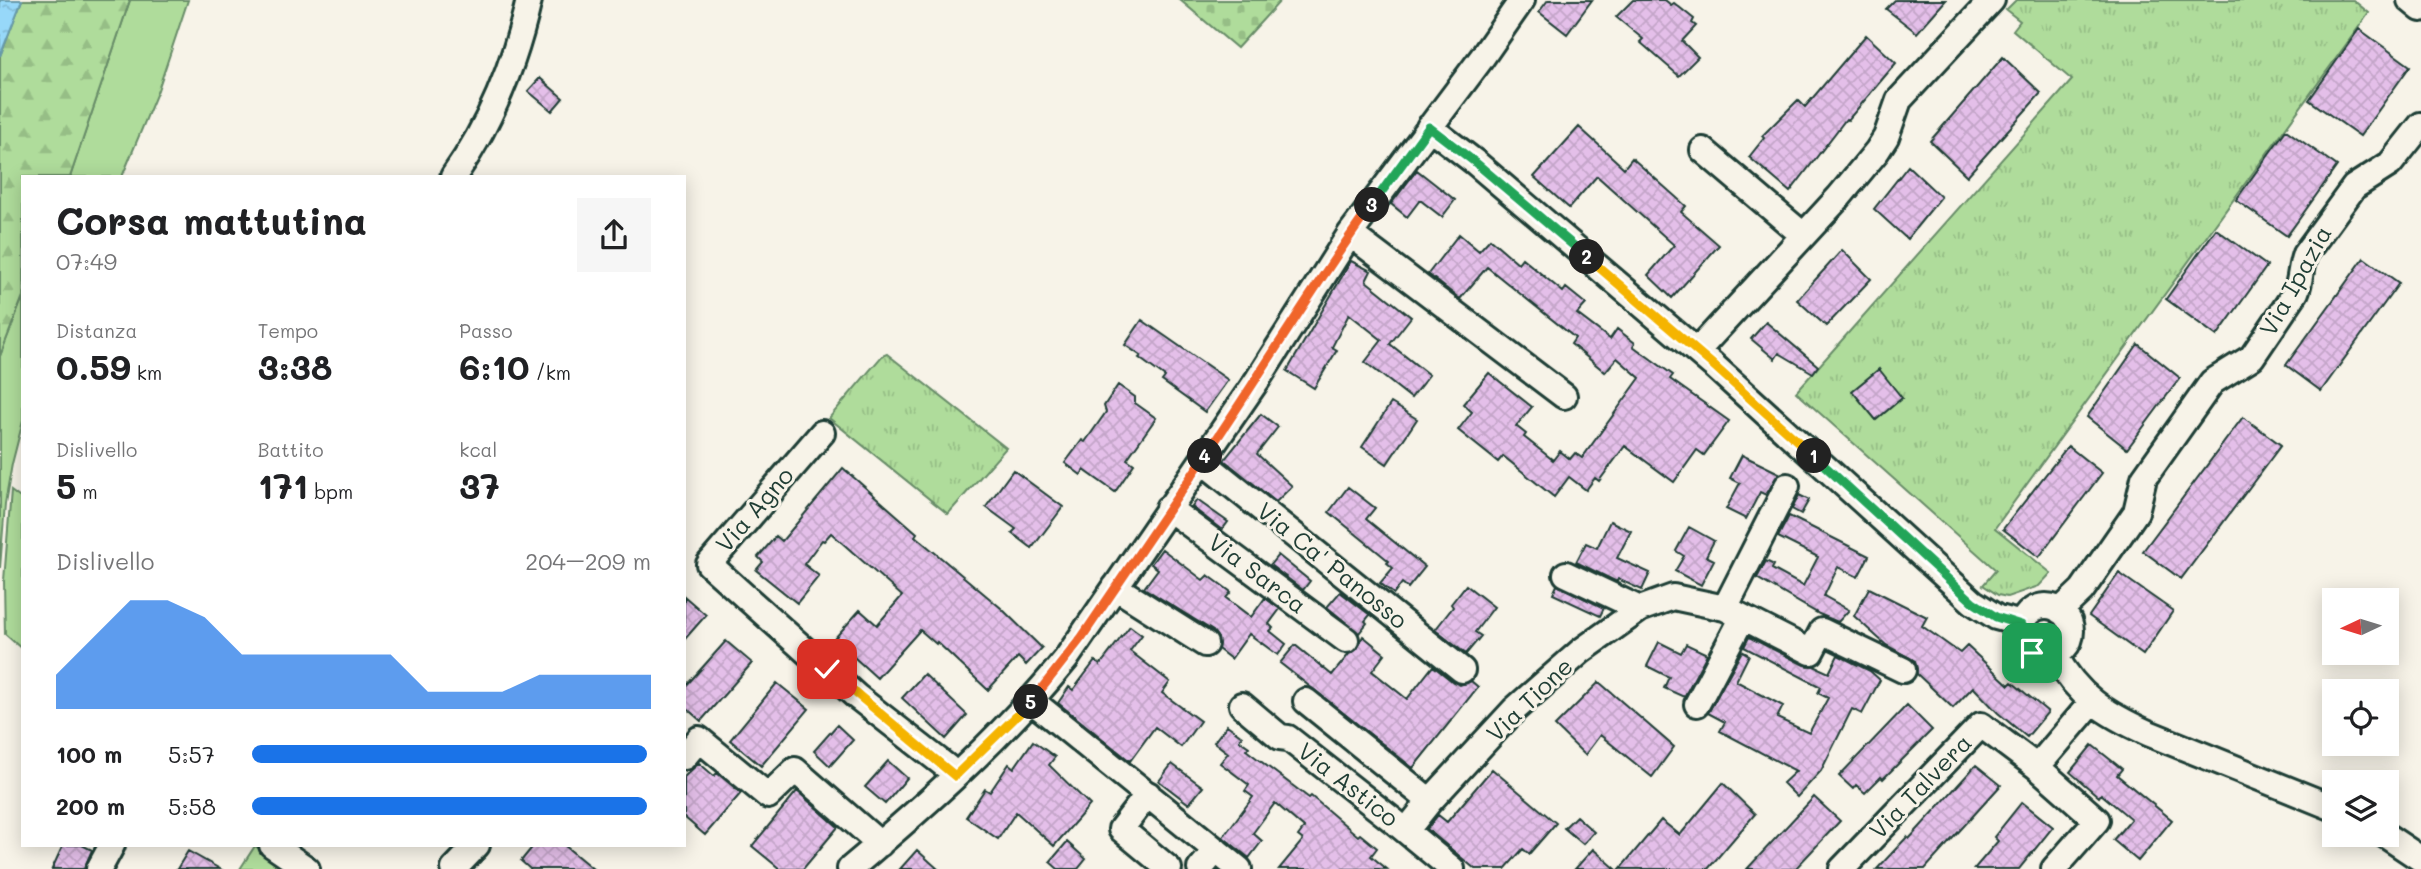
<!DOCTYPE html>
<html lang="it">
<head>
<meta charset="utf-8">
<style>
  :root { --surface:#fff; --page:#f6f6f6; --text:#202124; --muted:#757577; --accent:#1a73e8 }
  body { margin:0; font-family:Mali,sans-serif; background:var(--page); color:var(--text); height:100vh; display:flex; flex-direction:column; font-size:26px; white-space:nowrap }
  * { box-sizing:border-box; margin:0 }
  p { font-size:23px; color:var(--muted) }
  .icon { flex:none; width:38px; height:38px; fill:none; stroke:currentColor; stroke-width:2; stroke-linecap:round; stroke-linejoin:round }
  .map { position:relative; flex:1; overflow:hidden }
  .panel { position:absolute; left:21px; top:175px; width:665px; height:672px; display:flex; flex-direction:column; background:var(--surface); border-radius:0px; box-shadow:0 4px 18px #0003 }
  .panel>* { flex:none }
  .needle { width:46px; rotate:266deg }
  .controls { position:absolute; left:2322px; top:588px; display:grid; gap:14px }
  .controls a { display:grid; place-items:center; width:77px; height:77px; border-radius:0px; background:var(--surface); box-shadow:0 4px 18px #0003; font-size:35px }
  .pin { position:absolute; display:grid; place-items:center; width:60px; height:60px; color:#fff; margin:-30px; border-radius:14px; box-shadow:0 4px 10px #0006 }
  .km { position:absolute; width:35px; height:35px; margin:-18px; border-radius:50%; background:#222; color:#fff; font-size:19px; line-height:35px; text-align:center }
  .round { display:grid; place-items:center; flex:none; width:74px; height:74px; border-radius:0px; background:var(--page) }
  .headline { display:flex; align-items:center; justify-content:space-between; height:119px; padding:0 35px }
  h1 { font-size:38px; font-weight:700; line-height:52px }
  .stats { display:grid; grid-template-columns:repeat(3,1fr); gap:10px; height:119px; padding:7px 35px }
  .stats div { display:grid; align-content:center }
  .stats b { font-size:35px; font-weight:700 }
  .stats small { font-size:19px; font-weight:400 }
  .stats p { font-size:19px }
  .chart { height:196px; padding:14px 35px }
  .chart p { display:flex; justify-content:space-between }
  .chart svg { width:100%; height:126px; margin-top:7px; fill:var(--accent); opacity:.7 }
  ul { padding:0 35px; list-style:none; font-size:23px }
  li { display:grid; grid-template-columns:112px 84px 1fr; align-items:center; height:52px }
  li i { height:18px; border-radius:9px; background:var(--accent) }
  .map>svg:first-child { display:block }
  .green { fill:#afdc9b; stroke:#678c68; stroke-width:2 }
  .forest { fill:url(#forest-firs); stroke:#678c68; stroke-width:2 }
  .cemetery { fill:url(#cemetery-stones); stroke:#678c68; stroke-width:2 }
  .park { fill:url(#park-tufts); stroke:#678c68; stroke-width:2 }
  .water { fill:url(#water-ripples); stroke:#679aaa; stroke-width:2 }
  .building { fill:url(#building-cross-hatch); stroke:#1f3d34; stroke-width:2 }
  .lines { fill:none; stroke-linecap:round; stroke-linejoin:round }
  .minor-casing { stroke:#1f3d34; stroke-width:30 }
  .minor { stroke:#f7f3e8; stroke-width:24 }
  .split-1-casing { stroke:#fff; stroke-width:14 }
  .split-2-casing { stroke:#fff; stroke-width:14 }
  .split-3-casing { stroke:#fff; stroke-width:14 }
  .split-4-casing { stroke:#fff; stroke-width:14 }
  .split-5-casing { stroke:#fff; stroke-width:14 }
  .split-6-casing { stroke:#fff; stroke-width:14 }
  .split-1 { stroke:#22a559; stroke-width:9 }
  .split-2 { stroke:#f5b400; stroke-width:9 }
  .split-3 { stroke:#22a559; stroke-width:9 }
  .split-4 { stroke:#f0652b; stroke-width:9 }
  .split-5 { stroke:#f0652b; stroke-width:9 }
  .split-6 { stroke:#f5b400; stroke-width:9 }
  .labels { text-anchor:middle; stroke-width:6; stroke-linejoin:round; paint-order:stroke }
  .street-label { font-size:24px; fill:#1f3d34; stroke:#f7f3e8 }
</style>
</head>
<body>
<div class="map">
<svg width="2421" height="869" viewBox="0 0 2421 869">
  <defs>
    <pattern id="forest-firs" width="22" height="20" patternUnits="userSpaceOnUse" patternTransform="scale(1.75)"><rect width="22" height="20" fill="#afdc9b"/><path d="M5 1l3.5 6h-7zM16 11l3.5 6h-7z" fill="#96be86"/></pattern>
    <pattern id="cemetery-stones" width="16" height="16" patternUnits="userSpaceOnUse" patternTransform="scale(1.75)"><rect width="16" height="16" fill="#afdc9b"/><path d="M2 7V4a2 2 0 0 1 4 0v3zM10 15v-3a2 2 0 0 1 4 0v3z" fill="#96be86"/></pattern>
    <pattern id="park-tufts" width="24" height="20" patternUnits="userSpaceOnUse" patternTransform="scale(1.75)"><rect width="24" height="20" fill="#afdc9b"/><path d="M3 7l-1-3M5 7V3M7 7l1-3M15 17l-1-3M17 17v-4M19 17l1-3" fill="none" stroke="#96be86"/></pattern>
    <pattern id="water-ripples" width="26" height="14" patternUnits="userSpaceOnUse" patternTransform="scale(1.75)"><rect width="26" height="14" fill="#97d8f9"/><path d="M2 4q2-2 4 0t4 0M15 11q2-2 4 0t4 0" fill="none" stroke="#82bad6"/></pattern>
    <pattern id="building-cross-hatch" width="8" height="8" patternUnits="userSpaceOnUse" patternTransform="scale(1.75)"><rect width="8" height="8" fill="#e4bfe9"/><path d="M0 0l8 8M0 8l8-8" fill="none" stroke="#c3a5c8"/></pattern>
  </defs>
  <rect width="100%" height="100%" fill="#f7f3e8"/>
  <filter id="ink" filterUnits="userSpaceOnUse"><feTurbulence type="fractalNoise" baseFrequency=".0143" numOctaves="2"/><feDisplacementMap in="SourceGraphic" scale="14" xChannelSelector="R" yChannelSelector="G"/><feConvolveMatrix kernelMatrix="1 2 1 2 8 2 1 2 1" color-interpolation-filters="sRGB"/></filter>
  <g filter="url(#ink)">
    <!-- green -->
    <path class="green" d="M 130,0 L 188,0 L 158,90 L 122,177 L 70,177 Z
      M 23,297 L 23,421 L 12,464 L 5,504 L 0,568 L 0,356 Z
      M 11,491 L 23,500 L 23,650 L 5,634 L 4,581 Z
      M 255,846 L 290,869 L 240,869 Z"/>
    <!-- forest -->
    <path class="forest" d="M 22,0 L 130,0 L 70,177 L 23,177 L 23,296 L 0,356 L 0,56 Z"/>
    <!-- cemetery -->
    <path class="cemetery" d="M 1180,0 L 1281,0 L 1237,48 Z"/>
    <!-- park -->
    <path class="park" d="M 2016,0 L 2353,0 L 2369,13 L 1995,528 L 2051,573 L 2039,586 L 2007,597 L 1998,595 L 1983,585 L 1996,570 L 1796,392 L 2072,80 L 2013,30 L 2020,21 L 2006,10 Z
      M 887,354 L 1006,448 L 948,514 L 829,418 L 882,356 Z"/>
    <!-- water -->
    <path class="water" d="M 0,0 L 22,0 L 0,56 Z"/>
    <!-- building -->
    <path class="building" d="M 1548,0 L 1592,0 L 1567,34 L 1539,12 Z
      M 1633,0 L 1665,0 L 1671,5 L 1674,3 L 1694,19 L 1692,23 L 1696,26 L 1682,41 L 1698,57 L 1679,76 L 1640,42 L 1643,39 L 1616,17 Z
      M 1895,0 L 1946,0 L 1917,33 L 1886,9 Z
      M 2359,29 L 2410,66 L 2360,136 L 2309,100 Z
      M 1866,35 L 1896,63 L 1848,120 L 1846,119 L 1790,192 L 1749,157 L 1764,138 L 1762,136 L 1798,100 L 1805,107 Z
      M 2003,57 L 2041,93 L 1967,176 L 1930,141 Z
      M 540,78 L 563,98 L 552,111 L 528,91 Z
      M 1579,127 L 1624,168 L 1632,158 L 1686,206 L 1681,212 L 1719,245 L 1672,298 L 1648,275 L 1674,245 L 1597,176 L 1569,208 L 1534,177 Z
      M 2286,130 L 2337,166 L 2287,236 L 2236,200 Z
      M 1908,166 L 1941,197 L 1907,239 L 1874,209 Z
      M 1417,170 L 1455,200 L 1442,217 L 1420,200 L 1407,217 L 1391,204 Z
      M 2216,229 L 2267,266 L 2217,336 L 2166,299 Z
      M 1459,234 L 1479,251 L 1490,239 L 1518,263 L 1522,258 L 1563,292 L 1566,288 L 1586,304 L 1577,314 L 1610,339 L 1617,329 L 1635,343 L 1633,346 L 1673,375 L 1670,379 L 1729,421 L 1704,455 L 1697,450 L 1674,482 L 1625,446 L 1599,481 L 1595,478 L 1586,490 L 1569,477 L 1554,497 L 1503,456 L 1498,462 L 1458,430 L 1472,412 L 1463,404 L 1489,373 L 1532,407 L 1516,426 L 1526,434 L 1524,437 L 1553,460 L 1560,451 L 1570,459 L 1575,453 L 1582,458 L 1640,378 L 1617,358 L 1605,372 L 1571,344 L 1575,338 L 1487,267 L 1460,299 L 1428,274 Z
      M 1842,250 L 1871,279 L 1826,326 L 1797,300 Z
      M 2364,258 L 2399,283 L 2321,391 L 2286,365 Z
      M 1351,261 L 1371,271 L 1366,281 L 1411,317 L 1390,344 L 1429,375 L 1411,398 L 1365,362 L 1382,340 L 1349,314 L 1332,347 L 1337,350 L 1314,388 L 1287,371 Z
      M 1142,320 L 1228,380 L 1205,412 L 1162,381 L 1165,377 L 1139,358 L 1141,356 L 1125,345 Z
      M 1766,322 L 1818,366 L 1813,373 L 1779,353 L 1775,359 L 1751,339 Z
      M 2138,344 L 2180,378 L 2127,449 L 2087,417 Z
      M 1879,369 L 1902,398 L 1876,420 L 1852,391 Z
      M 1118,385 L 1135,397 L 1135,403 L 1156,418 L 1127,459 L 1134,464 L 1115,492 L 1084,470 L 1081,475 L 1065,463 L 1082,440 L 1085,442 L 1106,412 L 1104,406 Z
      M 1391,403 L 1417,419 L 1387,464 L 1362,447 Z
      M 1261,414 L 1278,427 L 1257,454 L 1292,486 L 1276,502 L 1224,460 Z
      M 2243,417 L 2281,445 L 2181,579 L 2143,551 Z
      M 2068,446 L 2102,473 L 2039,557 L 2003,529 Z
      M 1742,455 L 1779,473 L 1766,495 L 1760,492 L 1746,519 L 1726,509 L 1740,483 L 1730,478 Z
      M 843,468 L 917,533 L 915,536 L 1001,608 L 1042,648 L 1026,665 L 1018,657 L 988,690 L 937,642 L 936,644 L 920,630 L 877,678 L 834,639 L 860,610 L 877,625 L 902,596 L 831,533 L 824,541 L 822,540 L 804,564 L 819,576 L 797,603 L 756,570 L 763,562 L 758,557 L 776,536 L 782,541 Z
      M 1013,470 L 1063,507 L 1032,548 L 1012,533 L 1016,529 L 986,507 Z
      M 1348,487 L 1375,508 L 1366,519 L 1425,567 L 1408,588 L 1402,583 L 1394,594 L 1380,583 L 1393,568 L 1387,563 L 1389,561 L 1329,512 Z
      M 1799,495 L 1809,500 L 1801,514 L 1792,509 Z
      M 1197,500 L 1228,522 L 1222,530 L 1192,507 Z
      M 1789,516 L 1869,556 L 1858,577 L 1838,567 L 1824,596 L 1849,610 L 1838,622 L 1819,614 L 1757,578 L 1766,561 L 1774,565 L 1772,569 L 1803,586 L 1818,557 L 1778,537 Z
      M 1610,521 L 1631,531 L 1617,558 L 1650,573 L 1642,590 L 1618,579 L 1617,582 L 1576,562 L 1586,543 L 1597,548 Z
      M 1689,527 L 1714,541 L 1706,556 L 1714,560 L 1701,585 L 1675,571 L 1684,556 L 1676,551 Z
      M 1162,549 L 1203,580 L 1208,575 L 1231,592 L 1226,598 L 1251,617 L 1265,598 L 1280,609 L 1269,624 L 1273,628 L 1270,631 L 1286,644 L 1278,655 L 1249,634 L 1231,659 L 1218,649 L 1218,638 L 1213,631 L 1144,588 L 1158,569 L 1151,564 Z
      M 1278,555 L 1310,581 L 1303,590 L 1270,565 Z
      M 2119,573 L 2173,611 L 2143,655 L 2089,616 Z
      M 1466,585 L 1494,607 L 1475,632 L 1481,636 L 1466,654 L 1435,630 L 1453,607 L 1451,604 Z
      M 1557,585 L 1604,608 L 1600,616 L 1553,594 Z
      M 1869,588 L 1927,617 L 1922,626 L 1960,653 L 1967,646 L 2009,685 L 2012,682 L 2048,712 L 2027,737 L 1998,713 L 1973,687 L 1953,708 L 1917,674 L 1915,661 L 1886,645 L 1854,616 Z
      M 1340,592 L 1370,615 L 1365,621 L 1367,623 L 1359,633 L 1327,607 Z
      M 684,596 L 706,615 L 684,640 Z
      M 1130,626 L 1142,635 L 1130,651 L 1170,682 L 1162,693 L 1200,721 L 1181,747 L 1155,727 L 1130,761 L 1058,703 L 1069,687 L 1073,690 L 1095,661 L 1100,665 Z
      M 1363,636 L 1385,654 L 1372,671 L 1407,699 L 1433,666 L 1453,682 L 1460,685 L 1471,681 L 1478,687 L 1413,768 L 1280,663 L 1295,645 L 1332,675 L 1349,654 L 1357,649 Z
      M 1749,637 L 1804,665 L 1814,666 L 1829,673 L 1838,655 L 1870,671 L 1880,680 L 1862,714 L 1852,709 L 1821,771 L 1797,797 L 1783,783 L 1796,771 L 1720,731 L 1725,722 L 1708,713 L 1742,651 L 1749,655 L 1736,681 L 1783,706 L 1777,718 L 1809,733 L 1828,698 L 1818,693 L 1821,687 L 1744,647 Z
      M 726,641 L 752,663 L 701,721 L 684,706 L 684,688 Z
      M 1659,642 L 1681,653 L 1686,644 L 1707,654 L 1684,697 L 1664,688 L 1669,677 L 1647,666 Z
      M 924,674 L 967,715 L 946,739 L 902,698 Z
      M 1599,682 L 1674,747 L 1652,777 L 1600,735 L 1585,755 L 1555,726 Z
      M 777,683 L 809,709 L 761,766 L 730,740 Z
      M 1907,705 L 1932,730 L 1883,779 L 1881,777 L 1865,793 L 1856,785 L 1853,789 L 1839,776 Z
      M 837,725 L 853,740 L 830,766 L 814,751 Z
      M 1227,725 L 1242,736 L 1239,740 L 1249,747 L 1246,750 L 1309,798 L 1311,796 L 1358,836 L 1360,834 L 1377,848 L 1371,856 L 1387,869 L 1279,869 L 1303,840 L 1298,836 L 1304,828 L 1275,803 L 1253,833 L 1262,841 L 1249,858 L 1223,837 L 1253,797 L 1245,791 L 1249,785 L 1220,763 L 1228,753 L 1214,742 Z
      M 1033,741 L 1055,757 L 1049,765 L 1090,805 L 1054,846 L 1016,812 L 998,839 L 966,817 L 985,789 L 990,792 L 1009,764 L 1014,768 Z
      M 2092,745 L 2122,769 L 2117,775 L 2172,820 L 2138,861 L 2113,840 L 2131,819 L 2101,794 L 2099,797 L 2070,772 Z
      M 888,761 L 907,778 L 885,804 L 865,787 Z
      M 699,763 L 714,776 L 717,773 L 741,793 L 705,835 L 684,817 L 684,777 Z
      M 1172,764 L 1203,787 L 1189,804 L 1159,781 Z
      M 1976,765 L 2001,785 L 1925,869 L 1877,869 L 1907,837 L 1909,839 Z
      M 1492,769 L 1556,823 L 1529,854 L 1523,849 L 1505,869 L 1475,869 L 1427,829 L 1438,815 L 1447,822 Z
      M 1723,783 L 1755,814 L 1708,869 L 1620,869 L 1661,820 L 1680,835 Z
      M 797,791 L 838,827 L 803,869 L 780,869 L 752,846 Z
      M 1814,797 L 1840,821 L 1795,869 L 1747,869 Z
      M 2022,802 L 2053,827 L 2019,869 L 1974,869 L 1998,841 L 1994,837 Z
      M 1576,816 L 1594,832 L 1583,844 L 1564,828 Z
      M 1067,842 L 1086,859 L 1078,869 L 1058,869 L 1050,862 Z
      M 63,845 L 82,845 L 92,850 L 84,869 L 52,869 Z
      M 534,845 L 564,845 L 593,869 L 530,869 L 521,861 Z
      M 1593,849 L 1616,869 L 1575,869 Z
      M 917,850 L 938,869 L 900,869 Z
      M 188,851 L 220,869 L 177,869 Z"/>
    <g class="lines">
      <defs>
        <path id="minor" d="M 2410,0 L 2421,9
          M 1429,127 L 1476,163 L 1713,365 L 1973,602 L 1996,617 L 2022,624
          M 1703,150 L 1803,235
          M 453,177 C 491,123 515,63 529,0
          M 1350,234 L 1564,396
          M 1697,351 L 1839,197 L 1877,151 L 1886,137 L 1899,100 L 1992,0
          M 822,433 L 709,564 L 856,696 L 947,767 L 955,776
          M 1202,461 L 1462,670
          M 1168,508 L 1346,640
          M 1566,574 L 1640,609
          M 1115,587 L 1205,644
          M2021 631a25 25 0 1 1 50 0a25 25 0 1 1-50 0Z
          M 1725,608 L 1787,486
          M 2060,611 L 2082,590 L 2136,512 L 2144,478 L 2212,382 L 2252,357 L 2296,292 C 2301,280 2300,267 2305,254 L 2354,187 L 2390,164 L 2421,125
          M 2055,655 C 2077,696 2106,714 2148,733 L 2334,808
          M 1032,701 L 1239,869
          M 1306,701 L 1430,801
          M 1697,704 L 1743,617
          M 1242,705 L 1280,737 L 1288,738 L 1395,822 L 1452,869
          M 684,757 L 699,739 L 768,796 L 795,770 L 880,844
          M 2037,767 L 2092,702
          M 1148,794 L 1121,829 L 1169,869
          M 1406,831 L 1430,801 L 1515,709 L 1581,651 L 1640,609 L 1673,597 L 1725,608 L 1811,652 L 1822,631 L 1903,670
          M 2385,835 L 2421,859
          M 272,845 L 307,869
          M 99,869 L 112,845
          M 454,869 L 477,845
          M 850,869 C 927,804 1003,737 1066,659 L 1258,379 L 1350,234 L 1481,59 L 1522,0
          M 1200,869 L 1216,850
          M 1842,869 L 1981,725 L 2037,767 L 2097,820 L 2054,869"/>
      </defs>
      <!-- minor casing -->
      <use href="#minor" class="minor-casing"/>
      <!-- minor -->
      <use href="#minor" class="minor"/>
    </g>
  </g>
  <g class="lines" filter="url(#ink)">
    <defs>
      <path id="split-1" d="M 1814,456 L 1973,602 L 1996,617 L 2021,625 L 2022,640 L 2032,653"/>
      <path id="split-2" d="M 1587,257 L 1713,365 L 1814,456"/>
      <path id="split-3" d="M 1372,205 L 1429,127 L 1476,163 L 1587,257"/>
      <path id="split-4" d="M 1205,456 C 1262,373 1313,286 1372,205"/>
      <path id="split-5" d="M 1031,702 L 1082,637 L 1205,456"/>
      <path id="split-6" d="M 827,669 L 955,776 L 1031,702"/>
    </defs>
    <!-- split-1 casing -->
    <use href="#split-1" class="split-1-casing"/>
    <!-- split-2 casing -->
    <use href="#split-2" class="split-2-casing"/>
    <!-- split-3 casing -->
    <use href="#split-3" class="split-3-casing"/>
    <!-- split-4 casing -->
    <use href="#split-4" class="split-4-casing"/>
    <!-- split-5 casing -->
    <use href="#split-5" class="split-5-casing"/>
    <!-- split-6 casing -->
    <use href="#split-6" class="split-6-casing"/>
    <!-- split-1 -->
    <use href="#split-1" class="split-1"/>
    <!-- split-2 -->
    <use href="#split-2" class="split-2"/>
    <!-- split-3 -->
    <use href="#split-3" class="split-3"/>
    <!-- split-4 -->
    <use href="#split-4" class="split-4"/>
    <!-- split-5 -->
    <use href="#split-5" class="split-5"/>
    <!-- split-6 -->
    <use href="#split-6" class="split-6"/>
  </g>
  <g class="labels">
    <!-- street labels -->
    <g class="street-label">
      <text transform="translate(2296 281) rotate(-61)" y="8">Via Ipazia</text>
      <text transform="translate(755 510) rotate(-49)" y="8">Via Agno</text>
      <text transform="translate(1332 566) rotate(39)" y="8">Via Ca' Panosso</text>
      <text transform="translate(1257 574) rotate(37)" y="8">Via Sarca</text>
      <text transform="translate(1530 700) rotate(-44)" y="8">Via Tione</text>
      <text transform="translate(1348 785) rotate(38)" y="8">Via Astico</text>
      <text transform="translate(1921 787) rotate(-46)" y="8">Via Talvera</text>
    </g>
  </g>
</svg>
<div class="controls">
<a><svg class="needle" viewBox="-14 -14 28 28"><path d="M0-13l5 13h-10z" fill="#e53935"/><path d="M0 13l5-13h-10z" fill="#757577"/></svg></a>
<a><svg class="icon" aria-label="locate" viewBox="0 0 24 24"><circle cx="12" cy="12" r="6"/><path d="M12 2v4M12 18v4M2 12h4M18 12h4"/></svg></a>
<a><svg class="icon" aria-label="layers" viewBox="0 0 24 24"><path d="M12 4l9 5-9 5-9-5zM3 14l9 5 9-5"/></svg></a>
</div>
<div class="pin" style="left:2032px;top:653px;background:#1e9e55"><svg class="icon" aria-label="arrive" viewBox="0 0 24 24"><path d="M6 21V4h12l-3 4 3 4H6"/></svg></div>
<div class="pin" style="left:827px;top:669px;background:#d93025"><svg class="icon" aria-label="check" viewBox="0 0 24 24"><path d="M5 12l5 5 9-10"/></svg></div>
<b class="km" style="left:1814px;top:456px">1</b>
<b class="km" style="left:1587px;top:257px">2</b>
<b class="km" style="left:1372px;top:205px">3</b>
<b class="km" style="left:1205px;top:456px">4</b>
<b class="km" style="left:1031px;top:702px">5</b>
<section class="panel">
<div class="headline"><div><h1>Corsa mattutina</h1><p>07:49</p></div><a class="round"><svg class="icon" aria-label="share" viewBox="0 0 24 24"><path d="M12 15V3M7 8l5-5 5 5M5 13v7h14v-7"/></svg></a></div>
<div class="stats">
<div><p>Distanza</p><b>0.59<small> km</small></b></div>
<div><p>Tempo</p><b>3:38</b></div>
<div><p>Passo</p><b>6:10<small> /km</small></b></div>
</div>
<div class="stats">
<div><p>Dislivello</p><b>5<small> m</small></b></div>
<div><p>Battito</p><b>171<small> bpm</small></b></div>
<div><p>kcal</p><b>37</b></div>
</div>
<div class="chart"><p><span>Dislivello</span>204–209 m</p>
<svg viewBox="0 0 160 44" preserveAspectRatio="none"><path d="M0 44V32L10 19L20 6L30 6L40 12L50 25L60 25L70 25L80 25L90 25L100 38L110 38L120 38L130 32L140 32L150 32L160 32V44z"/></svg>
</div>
<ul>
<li><b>100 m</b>5:57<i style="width:99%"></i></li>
<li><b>200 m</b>5:58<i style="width:99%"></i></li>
</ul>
</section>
</div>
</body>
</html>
